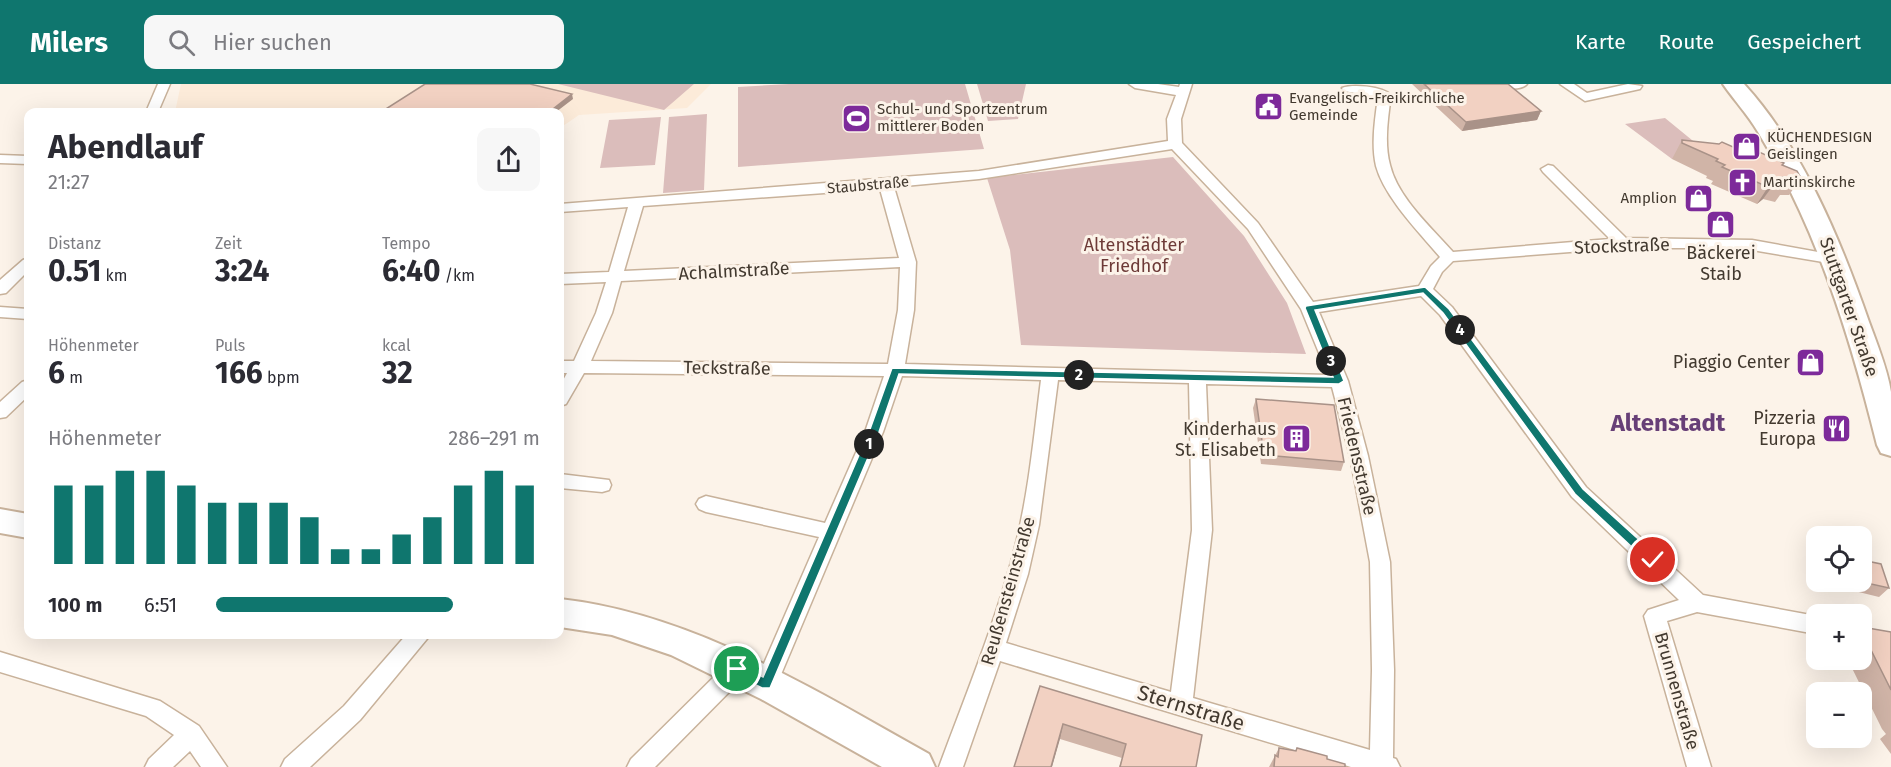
<!DOCTYPE html>
<html lang="de">
<head>
<meta charset="utf-8">
<style>
  :root { --surface:#fff; --page:#f7f7f7; --text:#2b2b33; --muted:#7c7c81; --accent:#0f766e }
  body { margin:0; font-family:"Fira Sans",sans-serif; background:var(--page); color:var(--text); height:100vh; display:flex; flex-direction:column; font-size:22px; white-space:nowrap }
  * { box-sizing:border-box; margin:0 }
  p { font-size:20px; color:var(--muted) }
  .icon { flex:none; width:33px; height:33px; fill:none; stroke:currentColor; stroke-width:2; stroke-linecap:round; stroke-linejoin:round }
  .map { position:relative; flex:1; overflow:hidden }
  .sheet { position:absolute; left:24px; top:24px; width:540px; height:531px; display:flex; flex-direction:column; background:var(--surface); border-radius:12px; box-shadow:0 6px 24px #0002 }
  .sheet>* { flex:none }
  .tools { position:absolute; left:1806px; top:442px; display:grid; gap:12px }
  .tools a { display:grid; place-items:center; width:66px; height:66px; border-radius:12px; background:var(--surface); box-shadow:0 6px 24px #0002; font-size:30px }
  .pin { position:absolute; display:grid; place-items:center; width:51px; height:51px; color:#fff; margin:-26px; border:3px solid #fff; border-radius:50%; box-shadow:0 2px 6px #0007 }
  .km { position:absolute; width:30px; height:30px; margin:-15px; border-radius:50%; background:#222; color:#fff; font-size:16px; line-height:30px; text-align:center }
  .round { display:grid; place-items:center; flex:none; width:63px; height:63px; border-radius:12px; background:var(--page) }
  .headline { display:flex; align-items:center; justify-content:space-between; height:102px; padding:0 24px }
  h1 { font-size:33px; font-weight:700; line-height:45px }
  .figures { display:grid; grid-template-columns:repeat(3,1fr); gap:9px; height:102px; padding:6px 24px }
  .figures div { display:grid; align-content:center }
  .figures b { font-size:30px; font-weight:700 }
  .figures small { font-size:16px; font-weight:400 }
  .figures p { font-size:16px }
  .chart { height:168px; padding:12px 24px }
  .chart p { display:flex; justify-content:space-between }
  .chart svg { width:100%; height:108px; margin-top:6px; stroke:var(--accent); stroke-width:6 }
  ul { padding:0 24px; list-style:none; font-size:20px }
  li { display:grid; grid-template-columns:96px 72px 1fr; align-items:center; height:45px }
  li i { height:15px; border-radius:8px; background:var(--accent) }
  header { display:flex; align-items:center; gap:36px; box-sizing:border-box; height:84px; padding:0 30px; background:var(--accent); color:#fff }
  header strong { font-size:28px }
  nav { display:flex; gap:33px; margin-inline-start:auto; font-size:21px }
  .search { width:420px; height:54px; background:var(--page); display:flex; align-items:center; gap:15px; box-sizing:border-box; padding:0 21px; border-radius:12px; color:var(--muted); font-size:22px }
  .map>svg:first-child { display:block }
  .built { fill:#fcebd9 }
  .green { fill:#dbbdbb }
  .lines { fill:none; stroke-linecap:round; stroke-linejoin:round }
  .minor-casing { stroke:#c8b29b; stroke-width:3 }
  .primary-casing { stroke:#c8b29b; stroke-width:4 }
  .minor { fill:#fff; fill-rule:evenodd }
  .primary { fill:#fff; fill-rule:evenodd }
  .wall { fill:#d0b4a7 }
  .shaded-wall { fill:#a99288 }
  .building { fill:#f2d1c2; stroke:#a99288; stroke-width:1.5 }
  .route { fill:#0f766e; stroke:#fff; stroke-width:1.5 }
  .labels { text-anchor:middle; stroke-width:6; stroke-linejoin:round; paint-order:stroke }
  .far-poi-label { font-size:15px; fill:#42392f; stroke:#fcf3e9; text-anchor:start }
  .far-street-label { font-size:15px; fill:#42392f; stroke:#fcf3e9 }
  .park-label { font-size:18px; fill:#6d3a37; stroke:#fcf3e9 }
  .street-label { font-size:18px; fill:#42392f; stroke:#fcf3e9 }
  .poi-label { font-size:18px; fill:#42392f; stroke:#fcf3e9; text-anchor:end }
  .near-street-label { font-size:21px; fill:#42392f; stroke:#fcf3e9 }
  .district-label { font-size:24px; font-weight:bold; fill:#673f77; stroke:#fcf3e9 }
</style>
</head>
<body>
<header>
<strong>Milers</strong>
<div class="search"><svg class="icon" aria-label="search" viewBox="0 0 24 24"><circle cx="10" cy="10" r="6"/><path d="M15 15l6 6"/></svg>Hier suchen</div>
<nav><a>Karte</a><a>Route</a><a>Gespeichert</a></nav>
</header>
<div class="map">
<svg width="1891" height="683" viewBox="0 0 1891 683">
  <rect width="100%" height="100%" fill="#fcf3e9"/>
  <!-- built -->
  <path class="built" d="M 181,0 L 711,0 L 687,24 L 579,31 L 560,44 L 560,28 L 175,28 Z"/>
  <!-- green -->
  <path class="green" d="M 558,0 L 694,0 L 664,26 Z
    M 789,0 L 965,0 L 984,65 L 738,83 L 738,3 Z
    M 977,0 L 1026,0 L 1018,35 L 988,37 Z
    M 707,30 L 704,106 L 663,109 L 669,33 Z
    M 661,33 L 655,81 L 600,84 L 609,36 Z
    M 1665,34 L 1709,70 L 1672,75 L 1625,40 Z
    M 1173,73 L 1244,152 L 1287,219 L 1306,270 L 1021,261 L 1010,166 L 987,94 Z"/>
  <g class="lines">
    <defs>
      <path id="minor" d="M 158,0 L 170,0 L 158,28 L 146,28 Z
        M 1129,0 L 1158,0 L 1179,3 L 1180,0 L 1192,0 L 1181,35 L 1182,59 L 1258,139 L 1313,218 L 1419,202 L 1431,182 L 1440,173 C 1419,148 1385,114 1376,82 C 1371,60 1375,35 1378,13 L 1344,7 L 1342,4 C 1352,0 1382,2 1391,11 C 1388,33 1384,59 1390,81 C 1398,114 1431,143 1453,168 L 1610,155 L 1543,88 L 1541,85 L 1548,81 L 1553,82 L 1626,154 L 1752,156 L 1840,172 L 1843,175 L 1840,178 L 1835,180 L 1752,166 L 1717,164 L 1622,164 L 1453,177 L 1442,188 L 1433,205 L 1452,223 L 1586,403 L 1703,511 L 1816,532 L 1816,550 L 1697,528 L 1667,537 L 1711,683 L 1687,683 L 1644,532 L 1648,526 L 1679,516 L 1572,413 L 1440,231 L 1421,212 L 1319,228 L 1348,297 L 1368,372 L 1390,478 L 1394,586 L 1393,674 L 1396,675 L 1400,683 L 1351,683 L 1000,577 L 963,683 L 939,683 C 966,610 996,538 1015,463 C 1029,408 1034,351 1041,296 L 902,292 L 883,348 L 777,600 L 774,607 L 766,610 L 758,607 L 755,600 L 819,453 L 706,428 L 699,425 L 696,420 L 699,415 L 706,412 L 825,439 L 865,348 L 884,292 L 584,289 L 566,320 L 560,322 L 560,302 L 567,289 L 560,289 L 560,277 L 574,277 L 596,229 L 606,198 L 560,200 L 560,190 L 609,188 L 628,123 L 560,128 L 560,120 L 979,87 L 1168,57 L 1167,35 L 1176,11 L 1135,4 ZM 1172,65 L 1248,145 L 1301,225 L 1328,291 L 905,280 L 914,226 L 916,178 L 894,103 L 979,95 ZM 880,105 L 899,174 L 624,187 L 643,122 ZM 900,183 L 898,226 L 888,280 L 591,277 L 612,229 L 621,197 ZM 1058,296 L 1189,299 L 1192,446 L 1171,608 L 1006,559 L 1028,490 L 1039,441 ZM 1206,300 L 1332,303 L 1350,372 L 1370,478 L 1372,586 L 1370,666 L 1193,614 L 1212,446 Z
        M 1501,0 L 1527,0 C 1522,6 1506,6 1501,0 Z
        M 1560,0 L 1574,0 L 1587,9 L 1628,0 L 1642,2 L 1640,5 L 1585,17 Z
        M 0,71 L 28,72 L 28,80 L 0,79 Z
        M 28,174 L 28,187 L 6,209 L 0,210 L 0,196 L 23,176 Z
        M 0,223 L 28,225 L 28,235 L 0,233 Z
        M 28,296 L 28,312 L 6,333 L 0,334 L 0,318 L 22,298 Z
        M 560,390 L 609,396 L 611,401 L 609,406 L 602,408 L 560,404 Z
        M 407,550 L 431,550 L 360,636 L 310,683 L 281,683 L 285,675 L 344,622 Z
        M 0,568 L 160,617 L 199,642 L 227,683 L 201,683 L 190,667 L 173,683 L 145,683 L 149,675 L 174,651 L 146,632 L 0,588 Z
        M 737,575 L 745,578 L 748,585 L 745,592 L 655,683 L 627,683 L 631,675 L 729,578 Z"/>
      <path id="primary" d="M 1723,0 L 1744,0 C 1802,63 1841,157 1869,238 C 1877,260 1887,284 1891,308 C 1891,328 1891,351 1891,372 L 1881,369 L 1877,361 C 1850,252 1817,145 1758,48 C 1748,31 1734,16 1723,0 Z
        M 0,425 L 28,430 L 28,454 L 0,449 Z
        M 560,515 C 694,530 814,606 929,670 L 935,683 L 882,683 L 761,615 L 671,571 L 612,551 L 560,543 Z"/>
    </defs>
    <!-- minor casing -->
    <use href="#minor" class="minor-casing"/>
    <!-- primary casing -->
    <use href="#primary" class="primary-casing"/>
    <!-- minor -->
    <use href="#minor" class="minor"/>
    <!-- primary -->
    <use href="#primary" class="primary"/>
  </g>
  <!-- wall -->
  <path class="wall" d="M 1412,0 L 1508,0 L 1541,27 L 1537,36 L 1462,47 Z
    M 1682,56 L 1733,63 L 1784,79 L 1783,81 L 1801,94 L 1789,111 L 1780,111 L 1775,118 L 1763,115 L 1757,120 L 1711,100 L 1713,97 L 1706,94 L 1707,92 L 1672,75 Z
    M 1256,315 L 1344,378 L 1341,387 L 1261,380 L 1253,324 Z
    M 1829,498 L 1862,498 L 1889,504 L 1879,513 L 1830,501 Z
    M 1862,543 L 1891,548 L 1891,670 L 1880,655 L 1886,650 L 1882,645 L 1848,576 L 1862,576 Z
    M 1040,602 L 1196,683 L 1119,683 L 1122,674 L 1060,655 Z
    M 1279,664 L 1295,667 L 1297,664 L 1327,675 L 1345,683 L 1269,683 Z"/>
  <!-- shaded-wall -->
  <path class="shaded-wall" d="M 572,10 L 573,15 L 556,28 L 549,28 Z
    M 1541,27 L 1537,36 L 1462,47 L 1466,38 Z
    M 1775,99 L 1763,115 L 1757,120 L 1768,103 Z
    M 1063,640 L 1060,655 L 1052,683 L 1051,683 Z"/>
  <!-- building -->
  <path class="building" d="M 425,0 L 530,0 L 572,10 L 549,28 L 381,28 Z
    M 1424,0 L 1508,0 L 1541,27 L 1466,38 Z
    M 1682,56 L 1719,60 L 1722,58 L 1733,63 L 1741,60 L 1784,79 L 1782,81 L 1797,87 L 1801,94 L 1783,93 L 1786,101 L 1775,99 L 1768,103 L 1722,83 L 1725,81 L 1716,77 L 1718,75 L 1682,59 Z
    M 1256,315 L 1334,321 L 1344,378 L 1264,371 Z
    M 1862,476 L 1881,480 L 1889,504 L 1862,498 Z
    M 1862,543 L 1891,548 L 1891,606 L 1862,548 Z
    M 1040,602 L 1202,651 L 1196,683 L 1120,683 L 1126,660 L 1063,640 L 1051,683 L 1014,683 Z
    M 1279,664 L 1296,667 L 1297,664 L 1327,672 L 1327,675 L 1345,680 L 1345,683 L 1274,683 L 1275,671 L 1278,673 Z"/>
  <!-- route -->
  <path class="route" d="M 1425,203 L 1449,225 L 1583,405 L 1657,472 L 1657,479 L 1649,479 L 1575,410 L 1443,229 L 1423,209 L 1315,226 L 1344,297 L 1339,300 L 899,290 L 879,348 L 770,604 L 762,604 L 732,589 L 732,582 L 737,580 L 763,593 L 869,348 L 892,284 L 1333,293 L 1305,224 L 1306,222 Z"/>
  <!-- icons -->
  <defs>
    <symbol id="civic-square" viewBox="-11 -11 22 22"><rect x="-9" y="-9" width="18" height="18" rx="4" fill="#7d2a9a" stroke="#fcf3e9"/><path d="M-.6-6.5H3V-4.5H.6V-3L4-1V1h2V6H-6V1h2V-1L-.6-3ZM-1.2 2.5V6h2.4V2.5Z" fill="#fff"/></symbol>
    <symbol id="stadium-square" viewBox="-11 -11 22 22"><rect x="-9" y="-9" width="18" height="18" rx="4" fill="#7d2a9a" stroke="#fcf3e9"/><path d="M0-5a6.5 5 0 1 0 0 10a6.5 5 0 1 0 0-10ZM-3.5-1.8h7v3.6h-7Z" fill="#fff"/></symbol>
    <symbol id="shop-square" viewBox="-11 -11 22 22"><rect x="-9" y="-9" width="18" height="18" rx="4" fill="#7d2a9a" stroke="#fcf3e9"/><path d="M-5-2.5h2.3a2.7 3.5 0 0 1 5.4 0H5L5.5 6h-11ZM-1.5-2.5h3a1.5 2.3 0 0 0-3 0Z" fill="#fff"/></symbol>
    <symbol id="church-square" viewBox="-11 -11 22 22"><rect x="-9" y="-9" width="18" height="18" rx="4" fill="#7d2a9a" stroke="#fcf3e9"/><path d="M-1.2-6h2.4v3.5h3.3v2.4h-3.3V6h-2.4V-.1h-3.3v-2.4h3.3Z" fill="#fff"/></symbol>
    <symbol id="restaurant-square" viewBox="-11 -11 22 22"><rect x="-9" y="-9" width="18" height="18" rx="4" fill="#7d2a9a" stroke="#fcf3e9"/><path d="M-5-6h1v4h1v-4h1v4h1v-4h1v5L-1.5 .5V6h-2V.5L-5-1ZM5-6V6H3V1.5H1.5Q1.5-4 5-6Z" fill="#fff"/></symbol>
    <symbol id="building-square" viewBox="-11 -11 22 22"><rect x="-9" y="-9" width="18" height="18" rx="4" fill="#7d2a9a" stroke="#fcf3e9"/><path d="M-4-6H4V6H1V3H-1V6H-4ZM-2.5-4.3h1.7v1.8h-1.7ZM.8-4.3h1.7v1.8H.8ZM-2.5-1h1.7V.8h-1.7ZM.8-1h1.7V.8H.8Z" fill="#fff"/></symbol>
  </defs>
  <g fill-rule="evenodd">
    <use href="#civic-square" x="1252" y="6" width="33" height="33"/>
    <use href="#stadium-square" x="840" y="18" width="33" height="33"/>
    <use href="#shop-square" x="1730" y="46" width="33" height="33"/>
    <use href="#church-square" x="1726" y="82" width="33" height="33"/>
    <use href="#shop-square" x="1682" y="98" width="33" height="33"/>
    <use href="#shop-square" x="1704" y="124" width="33" height="33"/>
    <use href="#shop-square" x="1794" y="262" width="33" height="33"/>
    <use href="#restaurant-square" x="1820" y="328" width="33" height="33"/>
    <use href="#building-square" x="1280" y="338" width="33" height="33"/>
  </g>
  <g class="labels">
    <!-- far-poi labels -->
    <g class="far-poi-label">
      <text x="1289" y="19">Evangelisch-Freikirchliche<tspan x="1289" dy="17">Gemeinde</tspan></text>
      <text x="877" y="30">Schul- und Sportzentrum<tspan x="877" dy="17">mittlerer Boden</tspan></text>
      <text x="1767" y="58">KÜCHENDESIGN<tspan x="1767" dy="17">Geislingen</tspan></text>
      <text x="1763" y="103">Martinskirche</text>
      <text x="1677" y="119" text-anchor="end">Amplion</text>
    </g>
    <!-- far-street labels -->
    <g class="far-street-label">
      <text transform="translate(868 101) rotate(-5)" y="5">Staubstraße</text>
    </g>
    <!-- park labels -->
    <g class="park-label">
      <text x="1134" y="167">Altenstädter<tspan x="1134" dy="21">Friedhof</tspan></text>
    </g>
    <!-- street labels -->
    <g class="street-label">
      <text transform="translate(1622 162) rotate(-2)" y="6">Stockstraße</text>
      <text transform="translate(734 187) rotate(-3)" y="6">Achalmstraße</text>
      <text transform="translate(1849 223) rotate(71)" y="6">Stuttgarter Straße</text>
      <text transform="translate(727 284) rotate(1)" y="6">Teckstraße</text>
      <text transform="translate(1357 372) rotate(77)" y="6">Friedensstraße</text>
      <text transform="translate(1008 507) rotate(-74)" y="6">Reußensteinstraße</text>
      <text transform="translate(1677 607) rotate(74)" y="6">Brunnenstraße</text>
    </g>
    <!-- poi labels -->
    <g class="poi-label">
      <text x="1721" y="175" text-anchor="middle">Bäckerei<tspan x="1721" dy="21">Staib</tspan></text>
      <text x="1790" y="284">Piaggio Center</text>
      <text x="1816" y="340">Pizzeria<tspan x="1816" dy="21">Europa</tspan></text>
      <text x="1276" y="351">Kinderhaus<tspan x="1276" dy="21">St. Elisabeth</tspan></text>
    </g>
    <!-- near-street labels -->
    <g class="near-street-label">
      <text transform="translate(1191 624) rotate(17)" y="7">Sternstraße</text>
    </g>
    <!-- district labels -->
    <g class="district-label">
      <text x="1668" y="347">Altenstadt</text>
    </g>
  </g>
</svg>
<div class="tools">
<a><svg class="icon" aria-label="locate" viewBox="0 0 24 24"><circle cx="12" cy="12" r="6"/><path d="M12 2v4M12 18v4M2 12h4M18 12h4"/></svg></a>
<a>+</a>
<a>−</a>
</div>
<div class="pin" style="left:737px;top:585px;background:#1e9e55"><svg class="icon" aria-label="arrive" viewBox="0 0 24 24"><path d="M6 21V4h12l-3 4 3 4H6"/></svg></div>
<div class="pin" style="left:1653px;top:476px;background:#d93025"><svg class="icon" aria-label="check" viewBox="0 0 24 24"><path d="M5 12l5 5 9-10"/></svg></div>
<b class="km" style="left:869px;top:360px">1</b>
<b class="km" style="left:1079px;top:291px">2</b>
<b class="km" style="left:1331px;top:277px">3</b>
<b class="km" style="left:1460px;top:246px">4</b>
<section class="sheet">
<div class="headline"><div><h1>Abendlauf</h1><p>21:27</p></div><a class="round"><svg class="icon" aria-label="share" viewBox="0 0 24 24"><path d="M12 15V3M7 8l5-5 5 5M5 13v7h14v-7"/></svg></a></div>
<div class="figures">
<div><p>Distanz</p><b>0.51<small> km</small></b></div>
<div><p>Zeit</p><b>3:24</b></div>
<div><p>Tempo</p><b>6:40<small> /km</small></b></div>
</div>
<div class="figures">
<div><p>Höhenmeter</p><b>6<small> m</small></b></div>
<div><p>Puls</p><b>166<small> bpm</small></b></div>
<div><p>kcal</p><b>32</b></div>
</div>
<div class="chart"><p><span>Höhenmeter</span>286–291 m</p>
<svg viewBox="0 0 160 44" preserveAspectRatio="none"><path d="M5 44V12M15 44V12M25 44V6M35 44V6M45 44V12M55 44V19M65 44V19M75 44V19M85 44V25M95 44V38M105 44V38M115 44V32M125 44V25M135 44V12M145 44V6M155 44V12"/></svg>
</div>
<ul>
<li><b>100 m</b>6:51<i style="width:73%"></i></li>
</ul>
</section>
</div>
</body>
</html>
